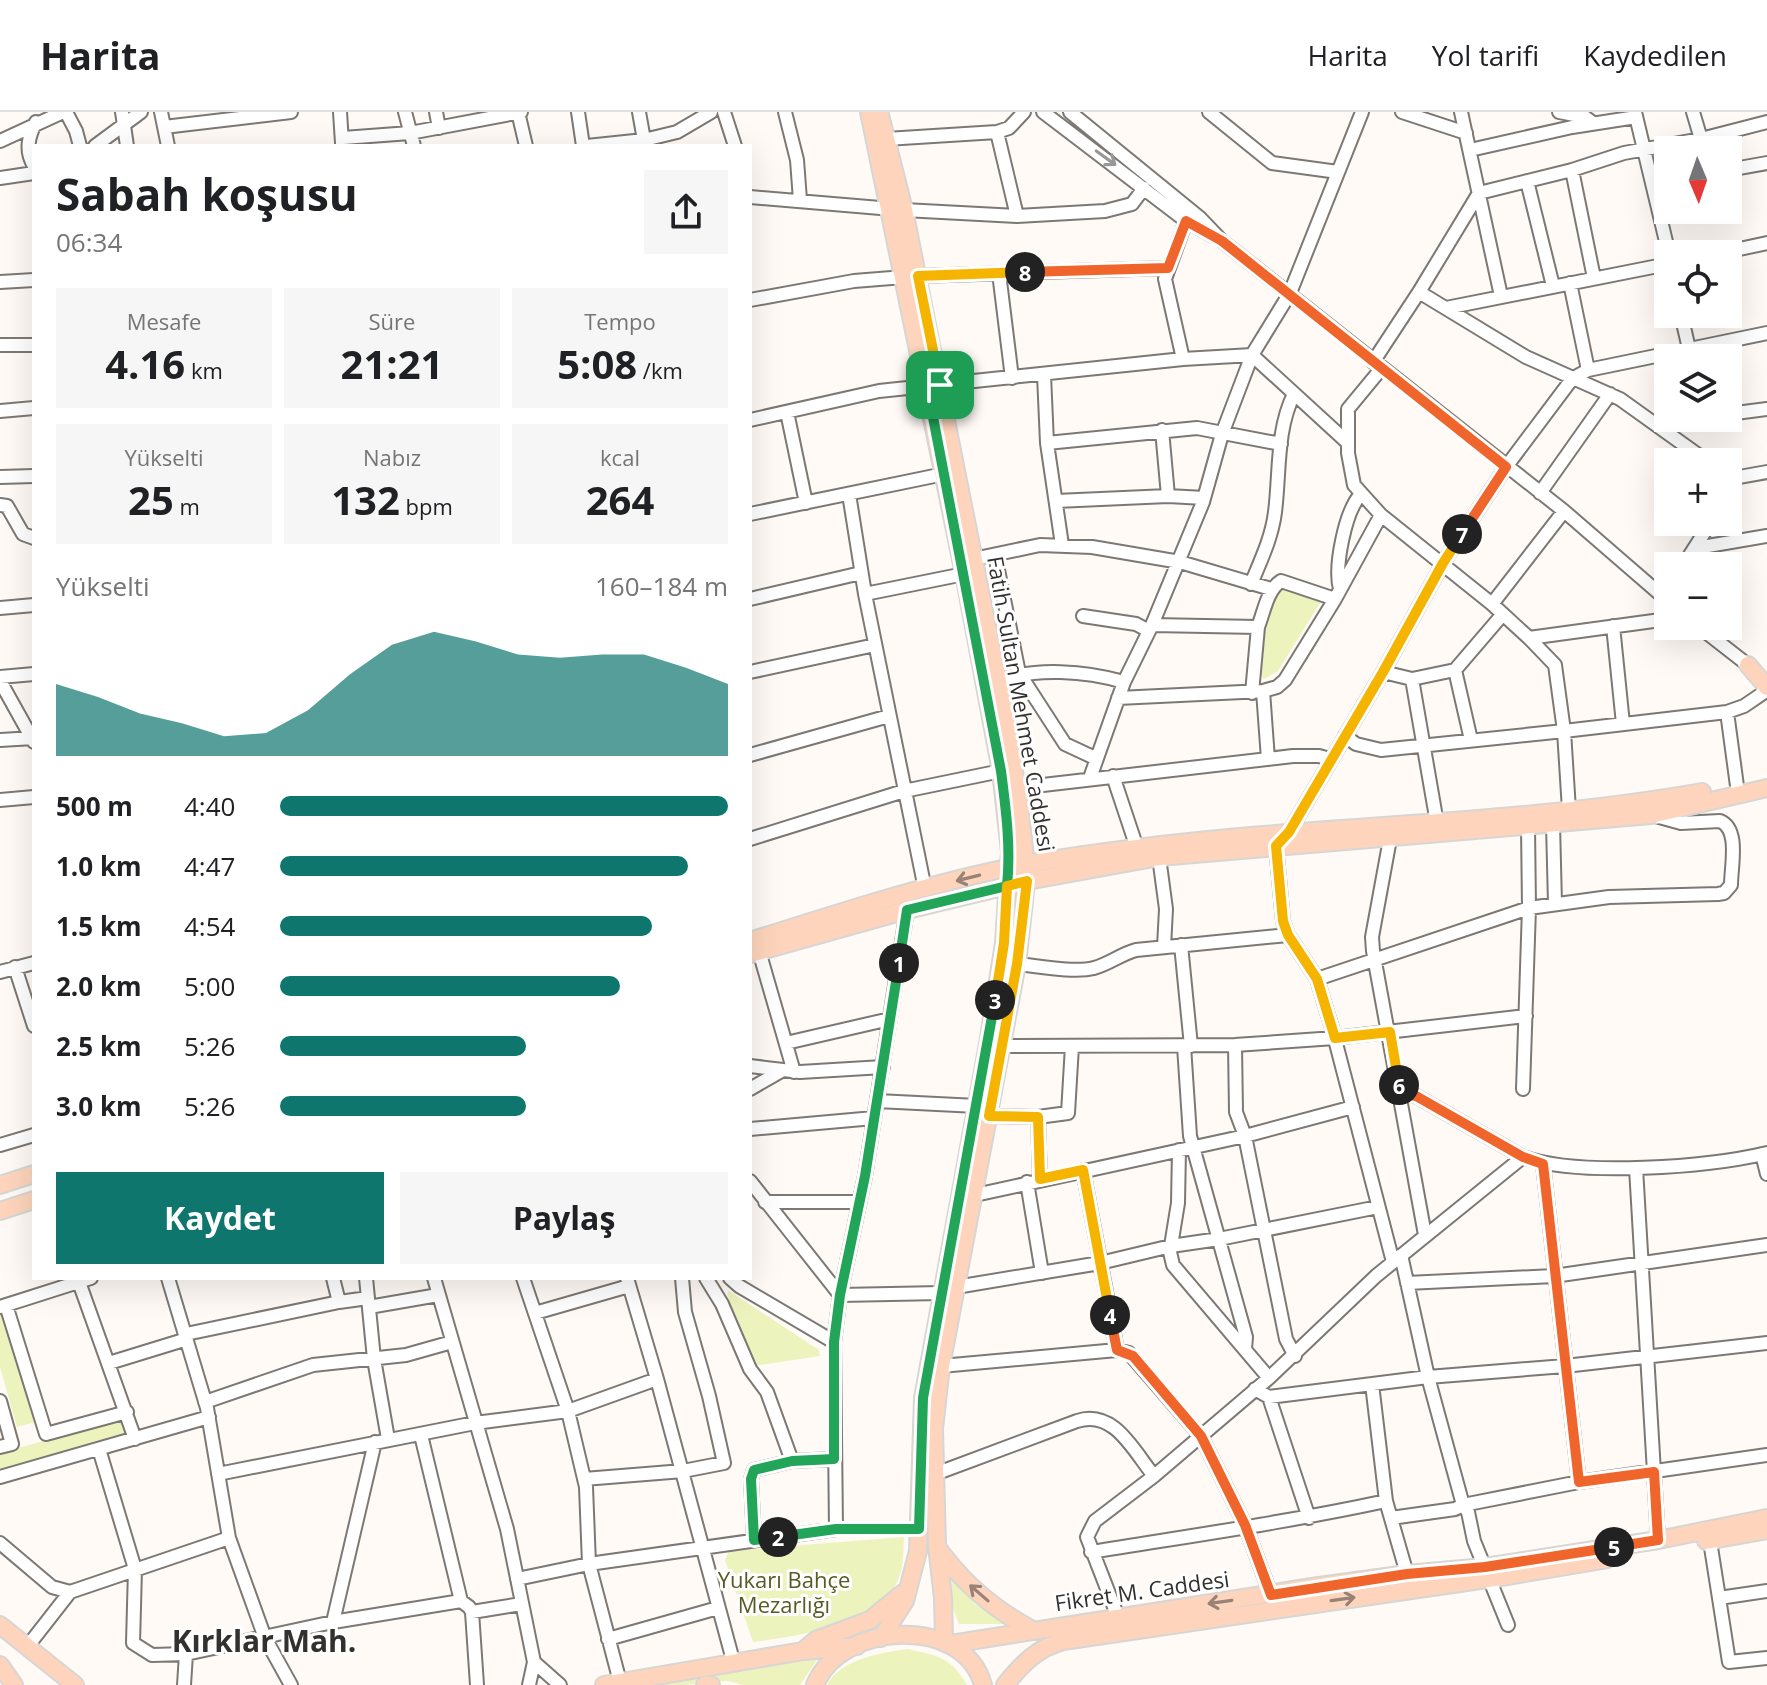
<!DOCTYPE html>
<html lang="tr">
<head>
<meta charset="utf-8">
<style>
  :root { --surface:#fff; --page:#f6f6f6; --text:#202124; --muted:#757577; --line:#e0e0e0; --accent:#0f766e }
  body { margin:0; font-family:"Open Sans",sans-serif; background:var(--page); color:var(--text); height:100vh; display:flex; flex-direction:column; font-size:30px; white-space:nowrap }
  * { box-sizing:border-box; margin:0 }
  p { font-size:26px; color:var(--muted) }
  .icon { flex:none; width:44px; height:44px; fill:none; stroke:currentColor; stroke-width:2; stroke-linecap:round; stroke-linejoin:round }
  .map { position:relative; flex:1; overflow:hidden }
  .panel { position:absolute; left:32px; top:32px; width:720px; height:1136px; display:flex; flex-direction:column; background:var(--surface); border-radius:0px; box-shadow:0 8px 32px #0002 }
  .panel>* { flex:none }
  .needle { width:52px; rotate:178deg }
  .controls { position:absolute; left:1654px; top:24px; display:grid; gap:16px }
  .controls a { display:grid; place-items:center; width:88px; height:88px; border-radius:0px; background:var(--surface); box-shadow:0 8px 32px #0002; font-size:40px }
  .pin { position:absolute; display:grid; place-items:center; width:68px; height:68px; color:#fff; margin:-34px; border-radius:16px; box-shadow:0 4px 12px #0006 }
  .km { position:absolute; width:40px; height:40px; margin:-20px; border-radius:50%; background:#222; color:#fff; font-size:22px; line-height:40px; text-align:center }
  .round { display:grid; place-items:center; flex:none; width:84px; height:84px; border-radius:0px; background:var(--page) }
  .head { display:flex; align-items:center; justify-content:space-between; height:136px; padding:0 24px }
  h1 { font-size:44px; font-weight:700; line-height:60px }
  .figures { display:grid; grid-template-columns:repeat(3,1fr); gap:12px; height:136px; padding:8px 24px }
  .figures div { display:grid; align-content:center; border-radius:0px; background:var(--page); text-align:center }
  .figures b { font-size:40px; font-weight:700 }
  .figures small { font-size:22px; font-weight:400 }
  .figures p { font-size:22px }
  .chart { height:224px; padding:16px 24px }
  .chart p { display:flex; justify-content:space-between }
  .chart svg { width:100%; height:144px; margin-top:8px; fill:var(--accent); opacity:.7 }
  .cta { display:flex; gap:16px; margin-top:auto; padding:16px 24px }
  .cta a { flex:1; height:92px; border-radius:0px; background:var(--accent); color:#fff; font-size:32px; font-weight:700; line-height:92px; text-align:center }
  .cta a+a { background:var(--page); color:var(--text) }
  ul { padding:0 24px; list-style:none; font-size:26px }
  li { display:grid; grid-template-columns:128px 96px 1fr; align-items:center; height:60px }
  li i { height:20px; border-radius:10px; background:var(--accent) }
  header { display:flex; align-items:center; gap:48px; box-sizing:border-box; height:112px; padding:0 40px; background:var(--surface); border-bottom:2px solid var(--line) }
  header strong { font-size:38px }
  nav { display:flex; gap:44px; margin-inline-start:auto; font-size:28px }
  .map>svg:first-child { display:block }
  .green { fill:#ecf3bc }
  .lines { fill:none; stroke-linecap:round; stroke-linejoin:round }
  .minor-casing { stroke:#7c7873; stroke-width:16 }
  .major-casing { stroke:#d6d6d5; stroke-width:20 }
  .minor { stroke:#fff; stroke-width:12 }
  .major { stroke:#fed5bc; stroke-width:16 }
  .oneway { stroke:#999897 }
  .oneway2 { stroke:#988376 }
  .split-1-casing { stroke:#fff; stroke-width:16 }
  .split-2-casing { stroke:#fff; stroke-width:16 }
  .split-3-casing { stroke:#fff; stroke-width:16 }
  .split-4-casing { stroke:#fff; stroke-width:16 }
  .split-5-casing { stroke:#fff; stroke-width:16 }
  .split-6-casing { stroke:#fff; stroke-width:16 }
  .split-7-casing { stroke:#fff; stroke-width:16 }
  .split-8-casing { stroke:#fff; stroke-width:16 }
  .split-9-casing { stroke:#fff; stroke-width:16 }
  .split-1 { stroke:#22a559; stroke-width:10 }
  .split-2 { stroke:#22a559; stroke-width:10 }
  .split-3 { stroke:#22a559; stroke-width:10 }
  .split-4 { stroke:#f5b400; stroke-width:10 }
  .split-5 { stroke:#f0652b; stroke-width:10 }
  .split-6 { stroke:#f0652b; stroke-width:10 }
  .split-7 { stroke:#f5b400; stroke-width:10 }
  .split-8 { stroke:#f0652b; stroke-width:10 }
  .split-9 { stroke:#f5b400; stroke-width:10 }
  .labels { text-anchor:middle; stroke-width:6; stroke-linejoin:round; paint-order:stroke }
  .street-label { font-size:22px; fill:#33312f; stroke:#fff }
  .park-label { font-size:22px; fill:#575c22; stroke:#fff }
  .district-label { font-size:30px; font-weight:bold; fill:#33312f; stroke:#fff }
</style>
</head>
<body>
<header>
<strong>Harita</strong>
<nav><a>Harita</a><a>Yol tarifi</a><a>Kaydedilen</a></nav>
</header>
<div class="map">
<svg width="1767" height="1573" viewBox="0 0 1767 1573">
  <rect width="100%" height="100%" fill="#fffaf5"/>
  <!-- green -->
  <path class="green" d="M 1284,473 L 1323,486 L 1278,559 L 1264,567 L 1258,560 C 1262,529 1263,497 1284,473 Z
    M 729,1179 L 819,1238 L 820,1244 L 753,1254 L 727,1182 Z
    M 4,1200 L 35,1310 L 17,1315 L 0,1255 L 0,1201 Z
    M 124,1307 L 125,1324 L 0,1359 L 0,1341 Z
    M 904,1425 C 903,1437 904,1451 900,1462 C 886,1513 797,1524 753,1530 L 725,1448 L 729,1439 Z
    M 945,1459 L 975,1492 L 1007,1512 L 959,1512 L 951,1491 Z
    M 908,1537 C 938,1544 951,1545 967,1573 L 827,1573 C 842,1546 881,1541 908,1537 Z
    M 819,1545 L 800,1573 L 743,1573 L 728,1569 L 684,1573 L 627,1573 Z"/>
  <g class="lines">
    <defs>
      <path id="minor" d="M 66,0 L 76,19 L 80,34
        M 122,0 L 127,34
        M 161,0 L 168,34
        M 340,0 L 342,31
        M 405,0 L 414,34
        M 436,0 L 439,16
        M 518,0 L 526,34
        M 578,0 L 583,34
        M 639,0 L 644,28
        M 724,0 L 735,34
        M 785,0 L 797,48 L 800,88
        M 1043,0 L 1186,109 L 1213,124
        M 1070,0 L 1200,106 L 1222,129 L 1564,399 L 1668,489
        M 1209,0 L 1272,51 L 1338,60
        M 1402,0 L 1466,21
        M 1461,0 L 1501,184
        M 1559,0 L 1585,5 L 1593,11
        M 1635,0 L 1669,142
        M 1693,0 L 1701,27
        M 164,15 L 291,0
        M 997,20 L 1017,104
        M 343,26 L 410,21 L 521,0
        M 886,27 L 997,20 L 1009,16 L 1024,0
        M 0,29 L 63,0
        M 95,34 L 141,0
        M 587,34 L 644,28 L 677,20 L 711,0
        M 1470,38 L 1572,15 L 1636,5
        M 34,54 C 25,39 28,25 36,10
        M 1572,58 L 1594,166
        M 1728,58 L 1767,51
        M 0,66 L 34,61
        M 1527,69 L 1553,174
        M 750,85 L 904,98 L 1017,104 L 1105,99 L 1132,92 L 1144,76
        M 1716,142 L 1767,131
        M 999,161 L 1012,266
        M 918,164 L 1168,156
        M 0,170 L 34,168
        M 1570,171 L 1588,258
        M 1419,180 L 1526,245 L 1620,287 L 1708,350
        M 750,188 L 854,169 L 904,165
        M 1446,196 L 1668,152
        M 1681,202 L 1689,237
        M 0,233 L 34,233
        M 1183,247 L 1165,167 L 1186,109
        M 1373,250 L 1419,180 L 1479,81 L 1572,58 L 1624,41 L 1701,27 L 1767,10
        M 1044,263 L 1047,331 L 1062,433
        M 0,299 L 34,296
        M 787,300 L 806,391
        M 1728,302 L 1767,297
        M 750,308 L 879,279 L 1183,247 L 1252,243 L 1347,330
        M 1664,317 L 1677,310 L 1703,306
        M 1162,318 L 1168,384
        M 1047,331 L 1197,316 L 1281,332
        M 0,365 L 34,364
        M 1728,367 L 1767,360
        M 1540,381 L 1610,282
        M 849,382 L 865,482
        M 1056,389 L 1168,384 L 1204,386
        M 0,393 L 7,394 L 23,422 L 34,426
        M 750,402 L 944,362
        M 1696,436 L 1767,424
        M 995,443 L 1019,561 L 1065,632 L 1095,646
        M 973,447 L 1040,433 L 1092,435 L 1180,450 L 1271,477
        M 1683,454 L 1711,410
        M 1251,472 C 1261,448 1272,425 1275,400 C 1280,361 1276,318 1294,282
        M 1340,477 C 1334,455 1345,399 1361,382
        M 750,487 L 861,461
        M 1492,492 L 1564,399
        M 0,496 L 34,493
        M 1083,504 L 1136,512 L 1149,519
        M 1152,513 L 1203,390 L 1222,322 L 1252,243 L 1290,181 L 1362,0
        M 1613,514 L 1623,612
        M 1698,514 L 1748,553
        M 1258,515 C 1264,500 1267,478 1281,469 L 1335,487
        M 1529,526 L 1668,507
        M 1455,558 L 1471,628
        M 750,560 L 875,533
        M 1383,560 L 1412,567 L 1455,558 L 1503,502
        M 0,565 L 34,562
        M 1412,567 L 1437,711
        M 0,569 L 34,630
        M 998,569 C 1035,555 1086,559 1124,570
        M 1263,579 L 1277,575 L 1285,568 L 1335,487 L 1381,403
        M 1118,586 L 1263,579 L 1268,647
        M 1727,600 L 1737,674
        M 1345,624 L 1356,632 L 1381,638 L 1564,619 L 1555,553 L 1529,526 L 1492,492 L 1381,403 L 1354,373 L 1348,341 L 1348,297 L 1381,257
        M 0,628 L 34,626
        M 750,643 L 889,604
        M 1113,664 L 1137,736
        M 1090,666 L 1124,570 L 1152,513 L 1258,515 L 1252,581
        M 1017,676 L 1293,644 L 1319,644 L 1330,647
        M 0,688 L 34,685
        M 1569,698 L 1564,619 L 1727,600 L 1744,594 L 1766,579
        M 1553,712 L 1555,792
        M 750,727 L 904,679 L 1001,659
        M 1390,727 L 1372,825 L 1373,839 L 1425,1123
        M 1159,745 L 1166,797 L 1164,835
        M 925,777 L 865,482 L 964,462
        M 1181,833 L 1191,934
        M 759,839 L 794,960
        M 1017,852 C 1038,854 1074,861 1094,856 C 1109,852 1121,842 1136,838 L 1288,823
        M 15,855 L 34,914
        M 0,860 L 34,851
        M 1317,867 L 1529,796 L 1609,785 L 1718,782 L 1724,781 L 1731,773 C 1731,754 1740,717 1720,709 L 1681,711 L 1652,703
        M 786,931 L 890,907
        M 1235,933 L 1236,1000 L 1245,1024 L 1286,1227 L 1295,1244
        M 1001,934 L 1235,933 L 1335,926 L 1526,904
        M 1184,934 L 1190,1024 L 1246,1225 L 1245,1237
        M 750,954 L 800,960 L 883,955
        M 750,977 L 783,958
        M 1523,977 L 1529,796 L 1528,715
        M 1400,981 L 1416,984 L 1523,1045 C 1580,1065 1708,1055 1767,1041
        M 877,989 L 977,994
        M 989,1004 L 1038,1005 L 1068,1001 L 1072,934
        M 1038,1005 L 1040,1067
        M 750,1017 L 874,1006
        M 0,1033 L 34,1023
        M 1179,1038 L 1178,1091 L 1170,1140 L 1173,1153 L 1269,1266
        M 1762,1042 L 1767,1062
        M 1543,1052 L 1579,1370
        M 1636,1056 L 1658,1428
        M 1083,1058 L 1117,1238
        M 750,1069 L 840,1183 L 941,1181
        M 1027,1070 L 1042,1161
        M 975,1083 L 1245,1024 L 1353,995
        M 765,1090 L 858,1090
        M 1401,1143 L 1428,1265 L 1463,1393 L 1468,1400 L 1474,1429 L 1508,1513
        M 1393,1150 L 1332,916 L 1317,867 L 1288,823 L 1283,809 L 1276,734 L 1289,720 L 1383,560 L 1443,451 L 1506,355 L 1572,267 L 1588,258 L 1767,221
        M 168,1166 L 207,1296 L 229,1426 L 265,1526 L 291,1573
        M 333,1166 L 339,1190
        M 366,1166 L 374,1247 L 388,1327
        M 434,1166 L 507,1417 L 534,1550 L 560,1573
        M 523,1166 L 568,1299 L 586,1375 L 589,1452 L 620,1570
        M 627,1166 L 657,1267 L 734,1552
        M 706,1166 L 722,1192 L 750,1257 L 767,1280 L 792,1349
        M 730,1166 L 739,1174 L 834,1230
        M 79,1170 L 135,1327
        M 1407,1171 L 1554,1164 L 1767,1133
        M 956,1175 L 1100,1151 L 1171,1134 L 1219,1127 L 1378,1095
        M 6,1193 L 46,1322 L 127,1300
        M 0,1195 L 91,1166
        M 369,1195 L 438,1183
        M 535,1201 L 629,1174
        M 186,1222 L 339,1190 L 368,1186
        M 109,1251 L 187,1227
        M 941,1254 L 1117,1238 L 1129,1241 L 1201,1324 L 1245,1413 L 1271,1483
        M 1372,1272 L 1386,1389 L 1407,1462
        M 1255,1277 L 1269,1285 L 1428,1265 L 1565,1254 L 1767,1231
        M 1269,1285 L 1309,1406
        M 0,1289 L 12,1332 L 0,1335
        M 205,1290 L 313,1253 L 406,1243 L 452,1230
        M 421,1323 L 461,1489
        M 99,1337 L 135,1457 L 133,1531 L 152,1543 L 186,1542 L 333,1510 L 461,1489 L 469,1495 L 472,1500 L 521,1492
        M 218,1362 L 475,1311 L 568,1299 L 657,1267
        M 935,1362 L 1077,1309 C 1114,1297 1133,1338 1154,1364
        M 0,1365 L 209,1305
        M 584,1367 L 683,1359 L 724,1351 L 709,1284 L 685,1200 L 682,1166
        M 1391,1406 L 1455,1397 L 1463,1393 L 1579,1370 L 1767,1343
        M 836,1417 L 834,1230 L 840,1183 L 865,1064 L 907,798
        M 754,1428 L 751,1367 L 754,1358 L 792,1349 L 834,1347
        M 1710,1429 L 1719,1486 L 1767,1479
        M 0,1431 L 52,1475 L 70,1480 L 229,1426
        M 1091,1440 C 1189,1424 1289,1410 1386,1389
        M 517,1467 L 589,1452 L 836,1417 L 919,1417
        M 1719,1486 L 1729,1550 L 1767,1546
        M 472,1500 L 477,1573
        M 1118,1505 L 1087,1425 L 1095,1409 L 1154,1364 L 1269,1266 L 1376,1164 L 1523,1045
        M 333,1510 L 375,1330
        M 608,1527 L 718,1496
        M 27,1535 L 70,1480
        M 184,1573 L 186,1542
        M 529,1573 L 534,1550"/>
      <path id="major" d="M 869,0 L 964,462 L 1001,659 L 1010,740 L 1004,831 L 988,932 L 923,1286 L 918,1439 L 905,1489 L 881,1526
        M 880,3 L 904,98 L 998,569 L 1017,676 L 1027,762 L 1017,852 L 941,1254 L 934,1317 L 937,1434 L 943,1486 L 944,1529
        M 1748,553 L 1767,575
        M 750,829 C 836,802 923,773 1012,755 C 1053,747 1096,741 1137,736 C 1325,712 1516,713 1702,680
        M 750,842 L 907,798 L 1027,769 L 1159,745 L 1651,703 L 1767,676
        M 0,1073 L 34,1062
        M 0,1099 L 34,1088
        M 1706,1429 L 1767,1418
        M 937,1435 C 962,1470 993,1497 1031,1517
        M 0,1513 L 75,1573
        M 951,1532 L 1312,1475 L 1407,1462 L 1485,1455 L 1658,1428 L 1767,1406
        M 804,1538 L 816,1528 L 870,1508 L 903,1481
        M 0,1553 L 14,1573
        M 604,1573 L 803,1539 L 857,1534
        M 705,1573 L 711,1573
        M 815,1573 C 840,1510 964,1502 983,1573
        M 1005,1573 C 1022,1552 1037,1536 1063,1529 L 1501,1465 L 1608,1447"/>
    </defs>
    <!-- minor casing -->
    <use href="#minor" class="minor-casing"/>
    <!-- major casing -->
    <use href="#major" class="major-casing"/>
    <!-- minor -->
    <use href="#minor" class="minor"/>
    <!-- major -->
    <use href="#major" class="major"/>
  </g>
  <!-- one-way arrows -->
  <defs><path id="oneway-shaft" d="M-6 0H5M1.5-3L5.5 0L1.5 3" fill="none" stroke-width="1.6" stroke-linecap="round" stroke-linejoin="round" transform="scale(2)"/></defs>
  <use class="oneway" href="#oneway-shaft" transform="translate(1106 46) rotate(36)"/>
  <g class="oneway2">
    <use href="#oneway-shaft" transform="translate(968 766) rotate(166)"/>
    <use href="#oneway-shaft" transform="translate(979 1481) rotate(-139)"/>
    <use href="#oneway-shaft" transform="translate(1343 1487) rotate(-8)"/>
    <use href="#oneway-shaft" transform="translate(1220 1490) rotate(172)"/>
  </g>
  <g class="lines">
    <defs>
      <path id="split-1" d="M 899,851 L 907,798 L 1007,774 C 1011,735 1006,698 1001,659 L 927,274 L 940,273"/>
      <path id="split-2" d="M 778,1425 L 754,1428 L 751,1367 L 754,1358 L 792,1349 L 834,1347 L 834,1230 L 840,1183 L 865,1064 L 899,851"/>
      <path id="split-3" d="M 778,1425 L 836,1417 L 919,1417 L 923,1286 L 995,888"/>
      <path id="split-4" d="M 995,888 L 1004,831 L 1007,774 L 1027,769 L 1017,852 L 989,1004 L 1038,1005 L 1040,1067 L 1083,1058 L 1110,1203"/>
      <path id="split-5" d="M 1110,1203 L 1117,1238 L 1133,1244 L 1201,1324 L 1245,1413 L 1271,1483 L 1407,1462 L 1485,1455 L 1614,1435"/>
      <path id="split-6" d="M 1399,973 L 1400,981 L 1416,984 L 1523,1045 L 1543,1052 L 1579,1370 L 1654,1360 L 1658,1428 L 1614,1435"/>
      <path id="split-7" d="M 1399,973 L 1390,920 L 1335,926 L 1317,867 L 1288,823 L 1283,809 L 1276,734 L 1289,720 L 1383,560 L 1443,451 L 1462,422"/>
      <path id="split-8" d="M 1025,160 L 1168,156 L 1186,109 L 1222,129 L 1506,355 L 1462,422"/>
      <path id="split-9" d="M 940,273 L 918,164 L 1025,160"/>
    </defs>
    <!-- split-1 casing -->
    <use href="#split-1" class="split-1-casing"/>
    <!-- split-2 casing -->
    <use href="#split-2" class="split-2-casing"/>
    <!-- split-3 casing -->
    <use href="#split-3" class="split-3-casing"/>
    <!-- split-4 casing -->
    <use href="#split-4" class="split-4-casing"/>
    <!-- split-5 casing -->
    <use href="#split-5" class="split-5-casing"/>
    <!-- split-6 casing -->
    <use href="#split-6" class="split-6-casing"/>
    <!-- split-7 casing -->
    <use href="#split-7" class="split-7-casing"/>
    <!-- split-8 casing -->
    <use href="#split-8" class="split-8-casing"/>
    <!-- split-9 casing -->
    <use href="#split-9" class="split-9-casing"/>
    <!-- split-1 -->
    <use href="#split-1" class="split-1"/>
    <!-- split-2 -->
    <use href="#split-2" class="split-2"/>
    <!-- split-3 -->
    <use href="#split-3" class="split-3"/>
    <!-- split-4 -->
    <use href="#split-4" class="split-4"/>
    <!-- split-5 -->
    <use href="#split-5" class="split-5"/>
    <!-- split-6 -->
    <use href="#split-6" class="split-6"/>
    <!-- split-7 -->
    <use href="#split-7" class="split-7"/>
    <!-- split-8 -->
    <use href="#split-8" class="split-8"/>
    <!-- split-9 -->
    <use href="#split-9" class="split-9"/>
  </g>
  <g class="labels">
    <!-- street labels -->
    <g class="street-label">
      <text transform="translate(1021 592) rotate(80)" y="8">Fatih Sultan Mehmet Caddesi</text>
      <text transform="translate(1142 1479) rotate(-8)" y="8">Fikret M. Caddesi</text>
    </g>
    <!-- park labels -->
    <g class="park-label">
      <text x="784" y="1476">Yukarı Bahçe<tspan x="784" dy="25">Mezarlığı</tspan></text>
    </g>
    <!-- district labels -->
    <g class="district-label">
      <text x="264" y="1540">Kırklar Mah.</text>
    </g>
  </g>
</svg>
<div class="controls">
<a><svg class="needle" viewBox="-14 -14 28 28"><path d="M0-13l5 13h-10z" fill="#e53935"/><path d="M0 13l5-13h-10z" fill="#757577"/></svg></a>
<a><svg class="icon" aria-label="locate" viewBox="0 0 24 24"><circle cx="12" cy="12" r="6"/><path d="M12 2v4M12 18v4M2 12h4M18 12h4"/></svg></a>
<a><svg class="icon" aria-label="layers" viewBox="0 0 24 24"><path d="M12 4l9 5-9 5-9-5zM3 14l9 5 9-5"/></svg></a>
<a>+</a>
<a>−</a>
</div>
<div class="pin" style="left:940px;top:273px;background:#1e9e55"><svg class="icon" aria-label="arrive" viewBox="0 0 24 24"><path d="M6 21V4h12l-3 4 3 4H6"/></svg></div>
<b class="km" style="left:899px;top:851px">1</b>
<b class="km" style="left:778px;top:1425px">2</b>
<b class="km" style="left:995px;top:888px">3</b>
<b class="km" style="left:1110px;top:1203px">4</b>
<b class="km" style="left:1614px;top:1435px">5</b>
<b class="km" style="left:1399px;top:973px">6</b>
<b class="km" style="left:1462px;top:422px">7</b>
<b class="km" style="left:1025px;top:160px">8</b>
<section class="panel">
<div class="head"><div><h1>Sabah koşusu</h1><p>06:34</p></div><a class="round"><svg class="icon" aria-label="share" viewBox="0 0 24 24"><path d="M12 15V3M7 8l5-5 5 5M5 13v7h14v-7"/></svg></a></div>
<div class="figures">
<div><p>Mesafe</p><b>4.16<small> km</small></b></div>
<div><p>Süre</p><b>21:21</b></div>
<div><p>Tempo</p><b>5:08<small> /km</small></b></div>
</div>
<div class="figures">
<div><p>Yükselti</p><b>25<small> m</small></b></div>
<div><p>Nabız</p><b>132<small> bpm</small></b></div>
<div><p>kcal</p><b>264</b></div>
</div>
<div class="chart"><p><span>Yükselti</span>160–184 m</p>
<svg viewBox="0 0 160 44" preserveAspectRatio="none"><path d="M0 44V22L10 26L20 31L30 34L40 38L50 37L60 30L70 19L80 10L90 6L100 9L110 13L120 14L130 13L140 13L150 17L160 22V44z"/></svg>
</div>
<ul>
<li><b>500 m</b>4:40<i style="width:100%"></i></li>
<li><b>1.0 km</b>4:47<i style="width:91%"></i></li>
<li><b>1.5 km</b>4:54<i style="width:83%"></i></li>
<li><b>2.0 km</b>5:00<i style="width:76%"></i></li>
<li><b>2.5 km</b>5:26<i style="width:55%"></i></li>
<li><b>3.0 km</b>5:26<i style="width:55%"></i></li>
</ul>
<div class="cta"><a>Kaydet</a><a>Paylaş</a></div>
</section>
</div>
</body>
</html>
